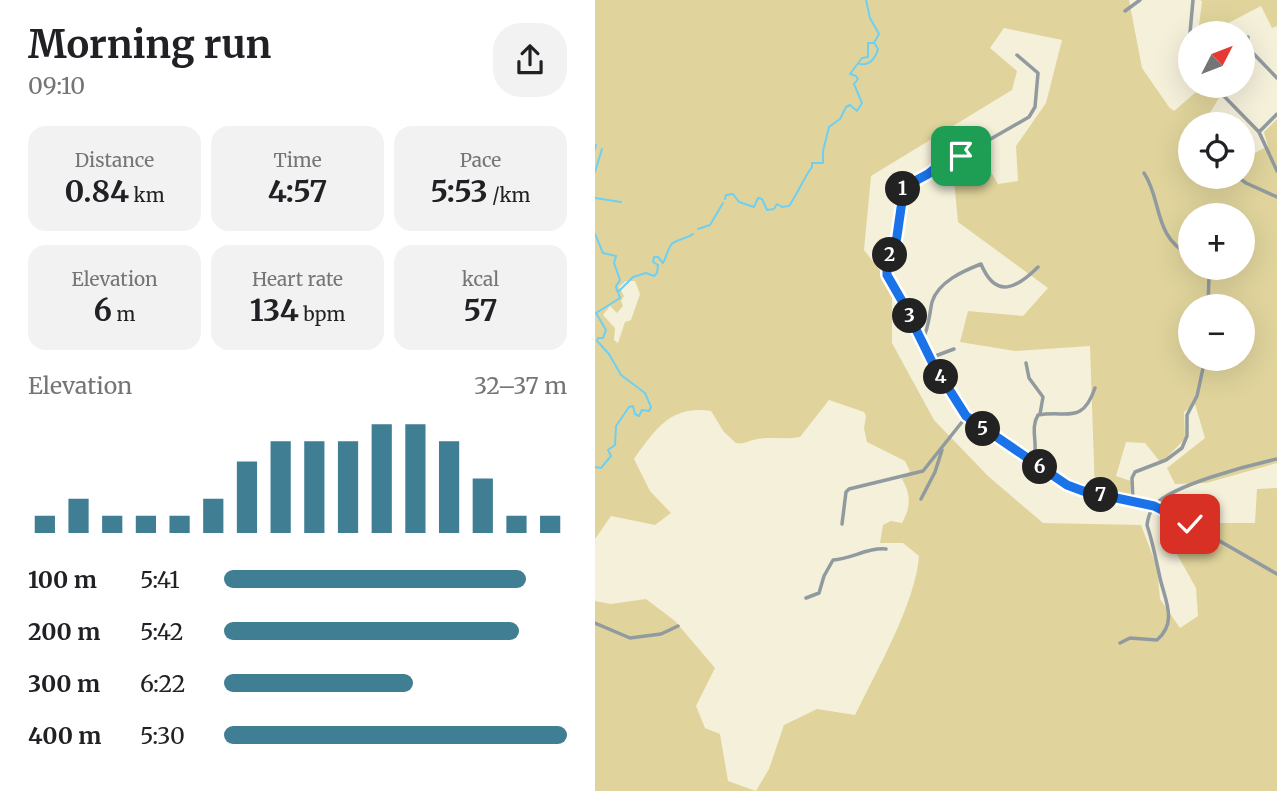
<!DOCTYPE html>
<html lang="en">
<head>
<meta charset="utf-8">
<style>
  :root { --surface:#fff; --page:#f2f2f2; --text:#202124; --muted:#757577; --accent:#407e94 }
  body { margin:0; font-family:Merriweather,serif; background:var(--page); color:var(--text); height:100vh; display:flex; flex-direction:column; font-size:26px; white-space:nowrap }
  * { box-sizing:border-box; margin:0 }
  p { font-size:23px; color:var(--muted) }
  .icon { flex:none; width:38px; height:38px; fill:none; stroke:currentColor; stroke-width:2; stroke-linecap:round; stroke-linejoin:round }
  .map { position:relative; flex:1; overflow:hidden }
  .side { display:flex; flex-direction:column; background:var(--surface); width:595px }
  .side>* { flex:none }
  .needle { width:46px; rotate:48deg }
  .fabs { position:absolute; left:583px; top:21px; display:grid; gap:14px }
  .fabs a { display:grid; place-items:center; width:77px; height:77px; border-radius:50%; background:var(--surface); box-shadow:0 7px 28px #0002; font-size:35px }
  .pin { position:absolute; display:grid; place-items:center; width:60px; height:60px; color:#fff; margin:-30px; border-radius:14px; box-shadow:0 4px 10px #0006 }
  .km { position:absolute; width:35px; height:35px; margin:-18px; border-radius:50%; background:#222; color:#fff; font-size:19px; line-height:35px; text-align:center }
  .round { display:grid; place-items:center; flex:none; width:74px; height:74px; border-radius:28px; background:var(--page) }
  .head { display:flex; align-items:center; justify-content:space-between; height:119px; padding:0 28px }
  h1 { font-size:38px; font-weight:700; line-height:52px }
  .stats { display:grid; grid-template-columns:repeat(3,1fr); gap:10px; height:119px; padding:7px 28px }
  .stats div { display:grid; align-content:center; border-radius:18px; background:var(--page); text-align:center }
  .stats b { font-size:30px; font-weight:700 }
  .stats small { font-size:19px; font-weight:400 }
  .stats p { font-size:19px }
  .chart { height:196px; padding:14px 28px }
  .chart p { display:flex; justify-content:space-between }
  .chart svg { width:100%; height:126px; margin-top:7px; stroke:var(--accent); stroke-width:6 }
  ul { padding:0 28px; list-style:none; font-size:23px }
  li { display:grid; grid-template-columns:112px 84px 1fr; align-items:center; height:52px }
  li i { height:18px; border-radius:9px; background:var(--accent) }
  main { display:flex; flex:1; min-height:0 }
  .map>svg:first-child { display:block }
  .green { fill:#e0d49c; fill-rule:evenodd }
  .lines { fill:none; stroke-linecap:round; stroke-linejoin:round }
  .stream { stroke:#6fcff1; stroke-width:2 }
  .street { stroke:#919b9f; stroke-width:3.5 }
  .route-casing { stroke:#fff; stroke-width:14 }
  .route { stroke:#1a73e8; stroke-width:9 }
</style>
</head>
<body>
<main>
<section class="side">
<div class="head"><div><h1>Morning run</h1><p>09:10</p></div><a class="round"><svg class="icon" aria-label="share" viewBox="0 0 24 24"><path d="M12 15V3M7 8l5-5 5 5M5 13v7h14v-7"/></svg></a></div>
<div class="stats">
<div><p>Distance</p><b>0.84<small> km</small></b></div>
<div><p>Time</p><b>4:57</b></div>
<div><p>Pace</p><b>5:53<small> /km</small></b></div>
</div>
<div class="stats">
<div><p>Elevation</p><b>6<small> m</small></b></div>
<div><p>Heart rate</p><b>134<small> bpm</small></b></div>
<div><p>kcal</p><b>57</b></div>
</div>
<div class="chart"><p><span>Elevation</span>32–37 m</p>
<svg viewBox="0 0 160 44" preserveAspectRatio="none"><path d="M5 44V38M15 44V32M25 44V38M35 44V38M45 44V38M55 44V32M65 44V19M75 44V12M85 44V12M95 44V12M105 44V6M115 44V6M125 44V12M135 44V25M145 44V38M155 44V38"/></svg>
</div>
<ul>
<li><b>100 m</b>5:41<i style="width:88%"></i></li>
<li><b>200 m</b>5:42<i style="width:86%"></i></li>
<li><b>300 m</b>6:22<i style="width:55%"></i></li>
<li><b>400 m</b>5:30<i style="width:100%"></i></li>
</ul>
</section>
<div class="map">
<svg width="682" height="791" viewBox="0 0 682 791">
  <rect width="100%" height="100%" fill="#f5f0da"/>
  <!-- green -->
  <path class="green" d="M 0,0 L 534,0 L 547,68 L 574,107 L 579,111 L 608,86 L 615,86 L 624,98 L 613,116 L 620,124 L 595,124 L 595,177 L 648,177 L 648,156 L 650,158 L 673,146 L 669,132 L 682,119 L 682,463 L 611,483 L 580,484 L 572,468 L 610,438 L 600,404 L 589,412 L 590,439 L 566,463 L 550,443 L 531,442 L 521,476 L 536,481 L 535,498 L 500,493 L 495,346 L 420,351 L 365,342 L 373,311 L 428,316 L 453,288 L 363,222 L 358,170 L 387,157 L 403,184 L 423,181 L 421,146 L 451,103 L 467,40 L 409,28 L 395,48 L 422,71 L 417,90 L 276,176 L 269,250 L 297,286 L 297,343 L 339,420 L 393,476 L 448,523 L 546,525 L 562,567 L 565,599 L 585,628 L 603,616 L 601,588 L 574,540 L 596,537 L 605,523 L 660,523 L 662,489 L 682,488 L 682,791 L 0,791 L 0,601 L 16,604 L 51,599 L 80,621 L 120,668 L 101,706 L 110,728 L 125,734 L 133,781 L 161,791 L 174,769 L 189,725 L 222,709 L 260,715 C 281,672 321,602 324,556 L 308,543 L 285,543 L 288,525 L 296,521 L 307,523 C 316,507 316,494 307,479 L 315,471 L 310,461 L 272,442 L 269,428 L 271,416 L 269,412 L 234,400 L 205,437 C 190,440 173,436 158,440 C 151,442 149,444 141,443 L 129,432 L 116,411 C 75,405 60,430 39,459 L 55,491 L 76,513 L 60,525 L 16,516 L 0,539 ZM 595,215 L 648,215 L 648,268 L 595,268 ZM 31,281 L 40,281 L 45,294 L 36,320 L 30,322 L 23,343 L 19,340 L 20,328 L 8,315 L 15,306 L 22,313 L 28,306 L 26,301 L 29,296 L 24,287 ZM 595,306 L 648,306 L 648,359 L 595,359 Z
    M 605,0 L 682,0 L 682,26 L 677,28 L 666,6 L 620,30 L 619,33 L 603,33 L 607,1 Z"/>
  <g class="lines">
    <!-- stream -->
    <path class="stream" d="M 265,64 C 275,66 281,57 283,49 L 280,44
      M 0,149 L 1,145
      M 0,172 L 7,149
      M 0,198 L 26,202
      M 130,199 L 131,195 L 138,194 L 144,202 L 159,207 L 163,198 L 167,199 L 172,210 L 179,209 L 182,204 L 187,207 L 194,206 C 203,193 208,179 217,167 L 217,163 L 228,163 L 228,151 L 234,127 L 245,119 L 251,107 L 255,105 L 262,111 L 267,103 L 259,84 L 263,79 L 261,76 L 255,74 L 267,58 L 273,57 L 273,43 L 279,43 L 284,34 L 275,18 L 271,0
      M 103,229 L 115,225 L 128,203
      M 0,234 L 8,253 L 21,256 L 19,263 L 25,280 L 21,286 L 22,291
      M 0,467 L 6,468 L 16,456 L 13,450 L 20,445 L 21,426 L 34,407 L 38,406 L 40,414 L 44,416 L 47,410 L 54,411 L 56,407 L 50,393 L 26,375 L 14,354 L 2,341 L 3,338 L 8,338 L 11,330 L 1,313 L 25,298 L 23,292 L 38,277 L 51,273 L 59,276 L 62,273 L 63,265 L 58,262 L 59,257 L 63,257 L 68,263 C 71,258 72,251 76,245 C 79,240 91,239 98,234"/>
    <!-- street -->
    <path class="street" d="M 530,11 L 545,0
      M 595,33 L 598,0
      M 653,37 L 652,45 L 655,50 L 682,78
      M 422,55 L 443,73 L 440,107 L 434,117 L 366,156 L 344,164 L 333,174 L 311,184 L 308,190 L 302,234 L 300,246 L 292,261 L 292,275 L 307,301 L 351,385 L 369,414 L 377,421 L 472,485 L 488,491 L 559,506 L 583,517 L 682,574
      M 619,86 L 664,132 L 682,171
      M 664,132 L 682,114
      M 549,173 C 567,199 558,237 595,255
      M 643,177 L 651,183 L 682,197
      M 610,268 L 614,276 L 613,306
      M 327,341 C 334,328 334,316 337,302 C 343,282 368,271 386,264 C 401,300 422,288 443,267
      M 335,358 L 359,349
      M 431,363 L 434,378 L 448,397 L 445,414
      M 437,461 C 445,445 434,430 443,415 C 473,410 487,425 500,388
      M 326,499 L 340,472 L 347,450
      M 538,501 L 537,478 L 540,472 L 571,460 L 587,448 L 592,436 L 592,415 L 602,396 L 610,359
      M 247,524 L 251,492 L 254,489 L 328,471 L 371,417
      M 211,598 L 224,593 L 229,576 L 238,560 C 256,559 274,547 291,549
      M 0,623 L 35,638 L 66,634 L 83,626
      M 525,643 L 535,638 L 562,640 C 583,622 570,600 565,578 C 561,560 558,543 552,525 C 553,518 555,510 560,505 C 577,485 655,465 682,459"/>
  </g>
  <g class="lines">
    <defs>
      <path id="route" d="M 366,156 L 348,162 L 333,174 L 309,187 L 302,236 L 300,247 L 292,261 L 292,275 L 307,301 L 338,364 L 371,416 L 472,485 L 488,491 L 559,506 L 595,524"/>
    </defs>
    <!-- route casing -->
    <use href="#route" class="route-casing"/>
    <!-- route -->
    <use href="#route" class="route"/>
  </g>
</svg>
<div class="fabs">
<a><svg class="needle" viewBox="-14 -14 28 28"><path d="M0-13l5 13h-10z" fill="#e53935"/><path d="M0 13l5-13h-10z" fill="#757577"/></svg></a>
<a><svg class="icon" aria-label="locate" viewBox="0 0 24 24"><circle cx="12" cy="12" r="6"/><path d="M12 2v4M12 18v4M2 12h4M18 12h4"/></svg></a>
<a>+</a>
<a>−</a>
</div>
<div class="pin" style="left:366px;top:156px;background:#1e9e55"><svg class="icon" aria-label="arrive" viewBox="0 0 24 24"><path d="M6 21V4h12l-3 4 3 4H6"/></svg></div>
<div class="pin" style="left:595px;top:524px;background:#d93025"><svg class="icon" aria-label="check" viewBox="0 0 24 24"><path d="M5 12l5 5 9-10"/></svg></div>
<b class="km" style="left:308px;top:189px">1</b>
<b class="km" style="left:295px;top:255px">2</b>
<b class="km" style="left:315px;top:316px">3</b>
<b class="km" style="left:346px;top:377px">4</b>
<b class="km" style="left:388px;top:429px">5</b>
<b class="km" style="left:445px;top:467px">6</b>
<b class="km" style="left:506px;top:495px">7</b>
</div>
</main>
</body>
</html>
